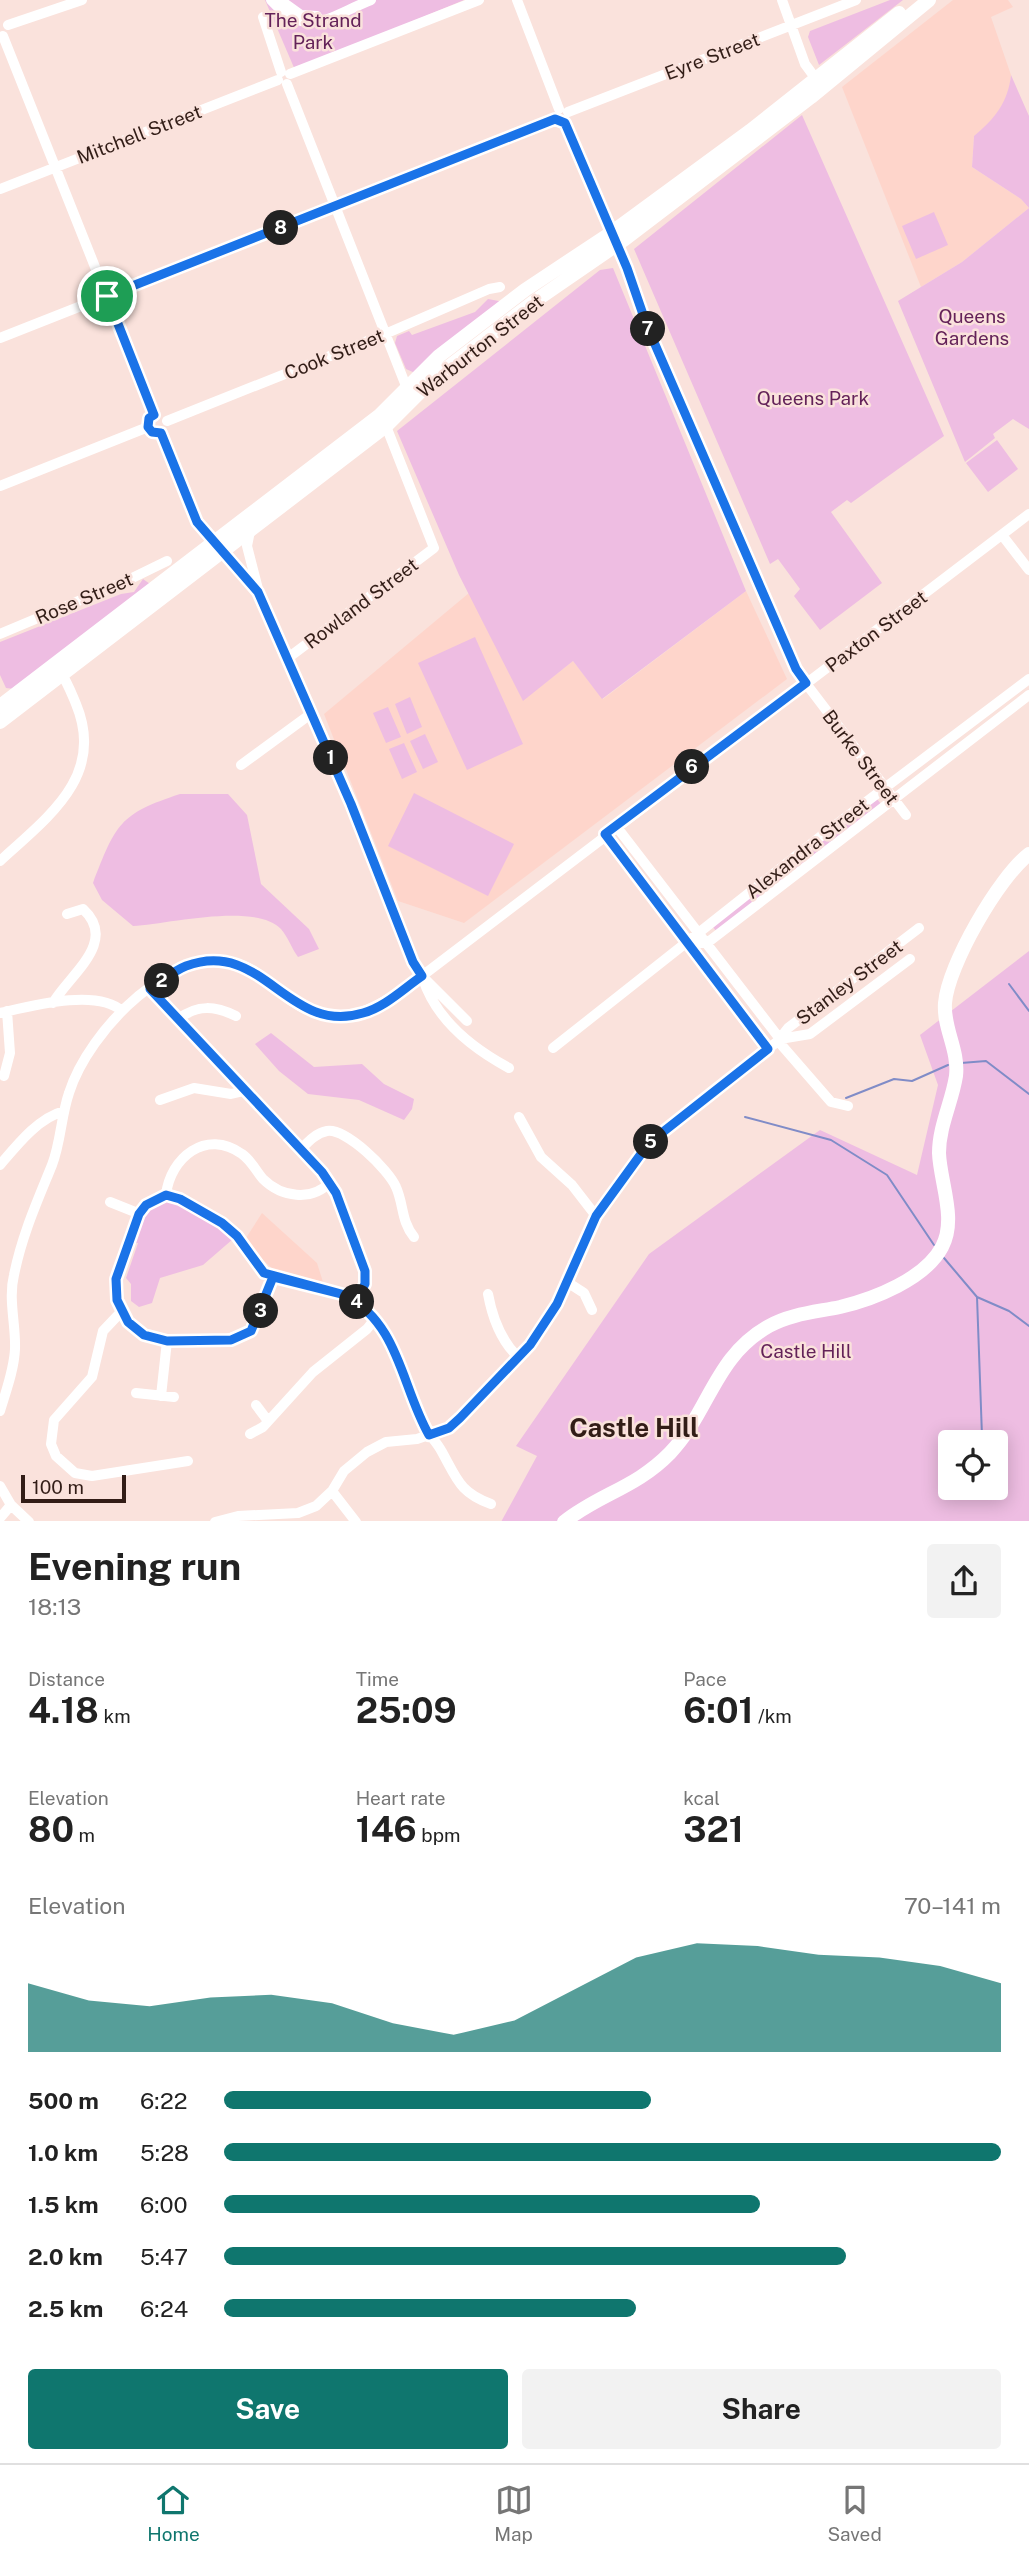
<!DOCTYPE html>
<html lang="en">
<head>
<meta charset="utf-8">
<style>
  :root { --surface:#fff; --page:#f2f2f2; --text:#222; --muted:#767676; --line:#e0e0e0; --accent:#0f766e }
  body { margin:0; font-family:"Public Sans",sans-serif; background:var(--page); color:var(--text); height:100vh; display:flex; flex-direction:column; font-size:26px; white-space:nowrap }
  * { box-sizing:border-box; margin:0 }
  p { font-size:23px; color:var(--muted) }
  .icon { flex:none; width:38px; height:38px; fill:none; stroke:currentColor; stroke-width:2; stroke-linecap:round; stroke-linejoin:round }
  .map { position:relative; height:1521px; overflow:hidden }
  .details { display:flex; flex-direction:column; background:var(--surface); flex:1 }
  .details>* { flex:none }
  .fabs { position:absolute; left:938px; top:1430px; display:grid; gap:14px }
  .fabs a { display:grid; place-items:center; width:70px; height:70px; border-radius:7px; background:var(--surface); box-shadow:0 4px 18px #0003; font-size:35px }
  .scale { position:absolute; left:21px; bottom:18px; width:105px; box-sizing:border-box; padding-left:7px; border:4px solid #321d17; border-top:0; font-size:19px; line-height:24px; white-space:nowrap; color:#321d17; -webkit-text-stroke:5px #fae2dc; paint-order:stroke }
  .pin { position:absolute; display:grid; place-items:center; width:60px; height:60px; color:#fff; margin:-30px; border:4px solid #fff; border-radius:50%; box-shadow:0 2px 7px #0007 }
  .km { position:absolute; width:35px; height:35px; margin:-18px; border-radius:50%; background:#222; color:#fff; font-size:19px; line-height:35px; text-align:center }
  .round { display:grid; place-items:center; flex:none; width:74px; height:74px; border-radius:7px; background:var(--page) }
  .headline { display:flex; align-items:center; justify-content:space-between; height:119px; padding:0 28px }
  h1 { font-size:38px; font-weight:700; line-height:52px }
  .figures { display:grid; grid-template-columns:repeat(3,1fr); gap:10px; height:119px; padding:7px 28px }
  .figures div { display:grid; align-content:center }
  .figures b { font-size:35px; font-weight:700 }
  .figures small { font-size:19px; font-weight:400 }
  .figures p { font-size:19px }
  .chart { height:196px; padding:14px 28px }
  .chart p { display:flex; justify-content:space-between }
  .chart svg { width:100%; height:126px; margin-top:7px; fill:var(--accent); opacity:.7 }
  .button { display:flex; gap:14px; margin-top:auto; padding:14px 28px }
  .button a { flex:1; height:80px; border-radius:7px; background:var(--accent); color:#fff; font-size:28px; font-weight:700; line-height:80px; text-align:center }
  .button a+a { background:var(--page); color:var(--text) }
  ul { padding:0 28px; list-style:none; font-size:23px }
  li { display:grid; grid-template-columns:112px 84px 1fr; align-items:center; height:52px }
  li i { height:18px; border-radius:9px; background:var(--accent) }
  .dock { display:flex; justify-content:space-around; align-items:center; height:98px; border-top:2px solid var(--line); background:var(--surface); font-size:19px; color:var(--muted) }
  .dock a { display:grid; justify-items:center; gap:4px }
  .dock .current { color:var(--accent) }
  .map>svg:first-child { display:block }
  .built { fill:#fed5cb }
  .green { fill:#eebde2; fill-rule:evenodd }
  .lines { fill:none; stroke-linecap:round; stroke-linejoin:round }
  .stream { stroke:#808cc7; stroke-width:2 }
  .minor { stroke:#fff; stroke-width:10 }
  .major { stroke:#fff; stroke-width:14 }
  .route-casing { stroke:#fff; stroke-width:14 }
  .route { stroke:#1a73e8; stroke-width:9 }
  .labels { text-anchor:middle; stroke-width:5; stroke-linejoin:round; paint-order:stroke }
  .park-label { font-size:19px; fill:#642259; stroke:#fae2dc }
  .street-label { font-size:19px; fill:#321d17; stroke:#fae2dc }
  .district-label { font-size:26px; font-weight:bold; fill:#321d17; stroke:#fae2dc }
</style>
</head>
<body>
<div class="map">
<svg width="1029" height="1522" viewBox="0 0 1029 1522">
  <rect width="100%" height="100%" fill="#fae2dc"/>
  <!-- built -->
  <path class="built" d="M 953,0 L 1008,0 L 1013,7 L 991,17 L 1011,75 L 1009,93 L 993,121 L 974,136 L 972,167 L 1021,199 L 1029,208 L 962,262 L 921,287 L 842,87 Z
    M 746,591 L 787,679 L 464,923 L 398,901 L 324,714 L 469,593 L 523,700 L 573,661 L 603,699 Z
    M 262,1213 L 317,1263 L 323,1282 L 275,1271 L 263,1260 L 246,1238 Z"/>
  <!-- green -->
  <path class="green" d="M 265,0 L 464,0 L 295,70 Z
    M 890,0 L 903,0 L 819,65 L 808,37 L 810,31 Z
    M 1011,75 L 1029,116 L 1029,429 L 1013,419 L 993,434 L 995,438 L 965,462 L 898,301 L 962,262 L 1029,208 L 1021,199 L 972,167 L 974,136 C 995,119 1008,102 1011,75 Z
    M 802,115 L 944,436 L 851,503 L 847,500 L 831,512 L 882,583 L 820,630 L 794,596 L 800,589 L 778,559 L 770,564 L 634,249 Z
    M 934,212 L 948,245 L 916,259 L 902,226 Z
    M 613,268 L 746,591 L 602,699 L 573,661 L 523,701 L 459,575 L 397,431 L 600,270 Z
    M 488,299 L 504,302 L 415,373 L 406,369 L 395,343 L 397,336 L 409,331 L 412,335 L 475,312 Z
    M 997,440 L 1018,469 L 988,492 L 966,463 Z
    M 143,579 L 150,584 L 15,689 L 6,688 L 0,675 L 0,642 L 121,594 L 134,592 Z
    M 475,637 L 523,744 L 467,770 L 418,663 Z
    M 410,697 L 422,727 L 407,734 L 395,704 Z
    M 388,707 L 401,737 L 386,743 L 373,713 Z
    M 425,734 L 438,762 L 423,769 L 410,741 Z
    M 404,743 L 417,772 L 402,779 L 389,749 Z
    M 414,793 L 514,844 L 488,896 L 388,846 Z
    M 180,794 L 228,794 L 247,815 L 261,884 L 309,929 L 319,949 L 298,957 C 292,949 288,937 281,929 C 255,902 168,924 133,926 L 102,900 L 93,883 C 116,824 119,814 180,794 Z
    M 877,799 L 881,804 L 717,932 L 712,926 Z
    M 1029,951 L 1029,1521 L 501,1522 L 537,1456 L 516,1446 L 649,1254 L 820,1130 L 917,1175 L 938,1085 L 920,1035 ZM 950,1442 L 996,1442 L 996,1488 L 950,1488 Z
    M 271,1033 L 314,1067 L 362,1064 L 384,1084 L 414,1099 L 412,1109 L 404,1120 L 359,1100 L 308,1094 L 279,1071 L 255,1044 Z
    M 166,1201 C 190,1203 217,1223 233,1239 L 203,1265 L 160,1278 L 152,1303 L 139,1307 L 131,1301 L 131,1284 L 126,1278 L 138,1243 L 134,1243 L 146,1212 Z"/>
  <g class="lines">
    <!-- stream -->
    <path class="stream" d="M 1009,984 L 1029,1011
      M 961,1063 L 986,1061 L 1029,1094
      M 846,1098 L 894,1079 L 912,1081 L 948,1065
      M 745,1117 L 831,1140 L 887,1175 L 934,1245
      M 944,1258 L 977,1297 L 1009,1311 L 1029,1326
      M 977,1297 L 982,1436"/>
    <!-- minor -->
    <path class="minor" d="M 271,0 C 308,40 328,17 371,0
      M 280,0 L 301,15 L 317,16
      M 517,0 L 559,109
      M 782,0 L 805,64 L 816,79
      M 263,17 L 281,72
      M 8,25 L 82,0
      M 3,36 L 154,415
      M 290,74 L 479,0
      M 287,84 L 406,386
      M 568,112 L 856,0
      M 565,123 L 627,268 L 647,326 L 795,669 L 906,815
      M 0,189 L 278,80
      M 0,338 L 555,119
      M 167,421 L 385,334 L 489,289 L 500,287
      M 161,434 L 197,522 L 258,592 L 351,805 L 413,964 L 422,976 L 467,1021
      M 0,486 L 148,427
      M 250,531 L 247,546 L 258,589
      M 1002,535 L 1029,570
      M 0,634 L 126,581 L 167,561
      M 288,658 L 434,548 L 386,426
      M 241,765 L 312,713
      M 616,826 L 780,1039 L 810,1034 L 910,959
      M 605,834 L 768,1049
      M 0,861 C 48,817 106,776 76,704 C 71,692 67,681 59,670
      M 689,943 L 707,943 L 1029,695
      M 423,979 C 436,1019 472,1048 509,1068
      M 150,989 L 322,1172 L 336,1193 L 365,1271 L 365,1284 L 356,1301
      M 53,1003 C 69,975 119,942 83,909 L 67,914
      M 0,1013 C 31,1006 97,988 122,1011
      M 178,1019 C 198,1004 215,1006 236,1016
      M 778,1041 L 831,1102 L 848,1106
      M 553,1048 L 825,833 L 1029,679
      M 4,1076 L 10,1053 L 7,1011
      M 160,1100 L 194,1088 L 231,1094 L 244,1091
      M 519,1117 L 541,1157 L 572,1185 L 596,1216
      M 301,1149 C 308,1142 316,1133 327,1131 C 346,1128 389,1170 396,1187 C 404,1205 401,1221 414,1237
      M 0,1165 C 17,1145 38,1118 64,1111
      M 166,1195 L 180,1199 L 222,1223 L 237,1236 L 264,1273 L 345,1295 C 394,1321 402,1374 421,1421 C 426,1433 436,1440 442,1452 C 457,1479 460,1493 491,1504
      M 166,1195 L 146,1205 L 140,1214 L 116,1279 L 115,1289 L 121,1312 L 103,1331 L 92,1377 L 54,1420 L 51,1444 L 56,1456 L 75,1473 L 92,1476 L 188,1461
      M 166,1195 C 170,1158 206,1128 242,1154 C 251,1160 256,1171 263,1179 C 281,1197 312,1202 330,1182
      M 110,1202 L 140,1214
      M 567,1282 L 584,1293 L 592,1310
      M 488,1294 C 492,1316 501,1340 517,1356
      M 121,1312 C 128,1321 134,1330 145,1335 C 167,1346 242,1346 256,1324 L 273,1277
      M 136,1393 L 174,1397
      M 161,1396 L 167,1341
      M 256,1405 L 268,1421
      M 0,1411 C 6,1391 14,1370 15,1349 C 16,1325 8,1299 14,1275 C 22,1235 37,1202 52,1165 C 61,1142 61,1116 69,1093 C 88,1032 176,937 247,967 C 265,975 276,992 293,1002 C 341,1035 381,1005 422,976 C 623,821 826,668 1029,514
      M 250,1434 L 263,1427 L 313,1372 L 367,1329 L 374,1320
      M 0,1486 L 11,1505 L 29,1522
      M 332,1491 L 356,1522
      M 0,1518 L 11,1505
      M 215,1522 L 238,1516 L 298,1513 L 316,1506 L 332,1491 L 344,1471 L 367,1452 L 386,1442 L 417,1439 L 449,1428 L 530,1345 L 557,1304 L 596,1216 L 649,1143 L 778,1041 L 788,1028 L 919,928"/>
    <!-- major -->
    <path class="major" d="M 0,706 L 380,415 L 439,356 L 525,290 L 611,233 L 750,131 L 899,13
      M 0,722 L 386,426 L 434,378 L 532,303 L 625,239 L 811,97 L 929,0
      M 564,1522 C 599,1494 636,1488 670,1453 C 710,1411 714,1357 769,1326 C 790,1314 816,1312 840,1307 C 874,1299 925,1279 942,1247 C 957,1219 940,1182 939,1153 C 939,1126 952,1102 956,1076 C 959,1050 943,1028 945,1003 C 948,965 999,877 1029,854"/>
  </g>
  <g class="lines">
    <defs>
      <path id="route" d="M 107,296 L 154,415 L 149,418 L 148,427 L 152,432 L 161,433 L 197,522 L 258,592 L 351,804 L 413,962 L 422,976 C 403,989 385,1007 363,1013 C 287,1036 263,937 186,966 C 173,971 162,981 150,989 L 322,1172 L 336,1193 L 365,1271 L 365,1284 L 356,1301 L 345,1295 L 273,1277 L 251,1331 L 231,1340 L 167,1341 L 144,1335 L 128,1322 L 117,1300 L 116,1279 L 139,1214 L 146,1205 L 166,1195 L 180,1199 L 222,1223 L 237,1236 L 264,1273 L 345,1295 C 400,1325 401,1386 429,1435 L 449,1428 L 460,1418 L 530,1345 L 557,1304 L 596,1216 L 649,1143 L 768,1049 L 605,834 L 806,683 L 796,669 L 647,326 L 627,268 L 565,123 L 555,119 L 107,296"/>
    </defs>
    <!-- route casing -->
    <use href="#route" class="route-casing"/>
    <!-- route -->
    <use href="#route" class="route"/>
  </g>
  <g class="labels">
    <!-- park labels -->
    <g class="park-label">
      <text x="313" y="27">The Strand<tspan x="313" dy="22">Park</tspan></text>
      <text x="972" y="323">Queens<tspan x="972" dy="22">Gardens</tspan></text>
      <text x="813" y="405">Queens Park</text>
      <text x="806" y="1358">Castle Hill</text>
    </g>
    <!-- street labels -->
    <g class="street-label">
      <text transform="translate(712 56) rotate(-21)" y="7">Eyre Street</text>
      <text transform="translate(139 134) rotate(-21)" y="7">Mitchell Street</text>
      <text transform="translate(480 346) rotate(-38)" y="7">Warburton Street</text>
      <text transform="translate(334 354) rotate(-22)" y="7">Cook Street</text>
      <text transform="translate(84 598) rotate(-23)" y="7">Rose Street</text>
      <text transform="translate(361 603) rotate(-37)" y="7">Rowland Street</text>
      <text transform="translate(876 631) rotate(-37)" y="7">Paxton Street</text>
      <text transform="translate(861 757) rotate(53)" y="7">Burke Street</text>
      <text transform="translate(807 848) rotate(-38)" y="7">Alexandra Street</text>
      <text transform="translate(849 982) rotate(-37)" y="7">Stanley Street</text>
    </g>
    <!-- district labels -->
    <g class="district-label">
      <text x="634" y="1437">Castle Hill</text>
    </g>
  </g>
</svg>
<div class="fabs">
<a><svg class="icon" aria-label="locate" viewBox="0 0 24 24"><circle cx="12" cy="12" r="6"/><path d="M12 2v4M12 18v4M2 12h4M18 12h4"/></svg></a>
</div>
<div class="scale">100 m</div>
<div class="pin" style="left:107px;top:296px;background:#1e9e55"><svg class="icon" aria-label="arrive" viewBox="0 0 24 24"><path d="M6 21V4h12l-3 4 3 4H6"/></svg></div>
<b class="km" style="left:331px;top:758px">1</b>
<b class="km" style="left:162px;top:981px">2</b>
<b class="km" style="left:261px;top:1311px">3</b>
<b class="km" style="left:357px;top:1302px">4</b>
<b class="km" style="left:651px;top:1142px">5</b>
<b class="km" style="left:692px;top:767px">6</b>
<b class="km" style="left:648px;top:329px">7</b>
<b class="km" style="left:281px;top:228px">8</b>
</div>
<section class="details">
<div class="headline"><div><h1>Evening run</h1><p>18:13</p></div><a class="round"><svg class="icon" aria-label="share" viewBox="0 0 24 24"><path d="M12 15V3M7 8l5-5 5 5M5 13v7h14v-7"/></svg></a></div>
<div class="figures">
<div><p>Distance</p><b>4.18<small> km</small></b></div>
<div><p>Time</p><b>25:09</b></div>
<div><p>Pace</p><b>6:01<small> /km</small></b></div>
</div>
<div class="figures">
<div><p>Elevation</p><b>80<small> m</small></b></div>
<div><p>Heart rate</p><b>146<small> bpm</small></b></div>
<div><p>kcal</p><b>321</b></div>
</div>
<div class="chart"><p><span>Elevation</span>70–141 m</p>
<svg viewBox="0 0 160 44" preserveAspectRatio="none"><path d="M0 44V20L10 26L20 28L30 25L40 24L50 27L60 34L70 38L80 33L90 22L100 11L110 6L120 7L130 10L140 11L150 14L160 20V44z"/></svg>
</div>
<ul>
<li><b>500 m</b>6:22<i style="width:55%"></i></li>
<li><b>1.0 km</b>5:28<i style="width:100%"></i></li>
<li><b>1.5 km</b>6:00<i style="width:69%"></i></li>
<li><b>2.0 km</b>5:47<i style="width:80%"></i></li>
<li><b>2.5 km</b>6:24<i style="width:53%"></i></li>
</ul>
<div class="button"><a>Save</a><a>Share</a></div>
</section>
<nav class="dock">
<a class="current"><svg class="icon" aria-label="home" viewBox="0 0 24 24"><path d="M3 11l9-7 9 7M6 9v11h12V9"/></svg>Home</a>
<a><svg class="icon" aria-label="map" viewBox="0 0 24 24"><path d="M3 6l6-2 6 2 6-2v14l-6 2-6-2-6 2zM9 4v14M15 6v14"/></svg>Map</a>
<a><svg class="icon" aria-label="saved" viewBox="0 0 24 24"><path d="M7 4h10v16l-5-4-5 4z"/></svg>Saved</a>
</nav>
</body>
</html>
